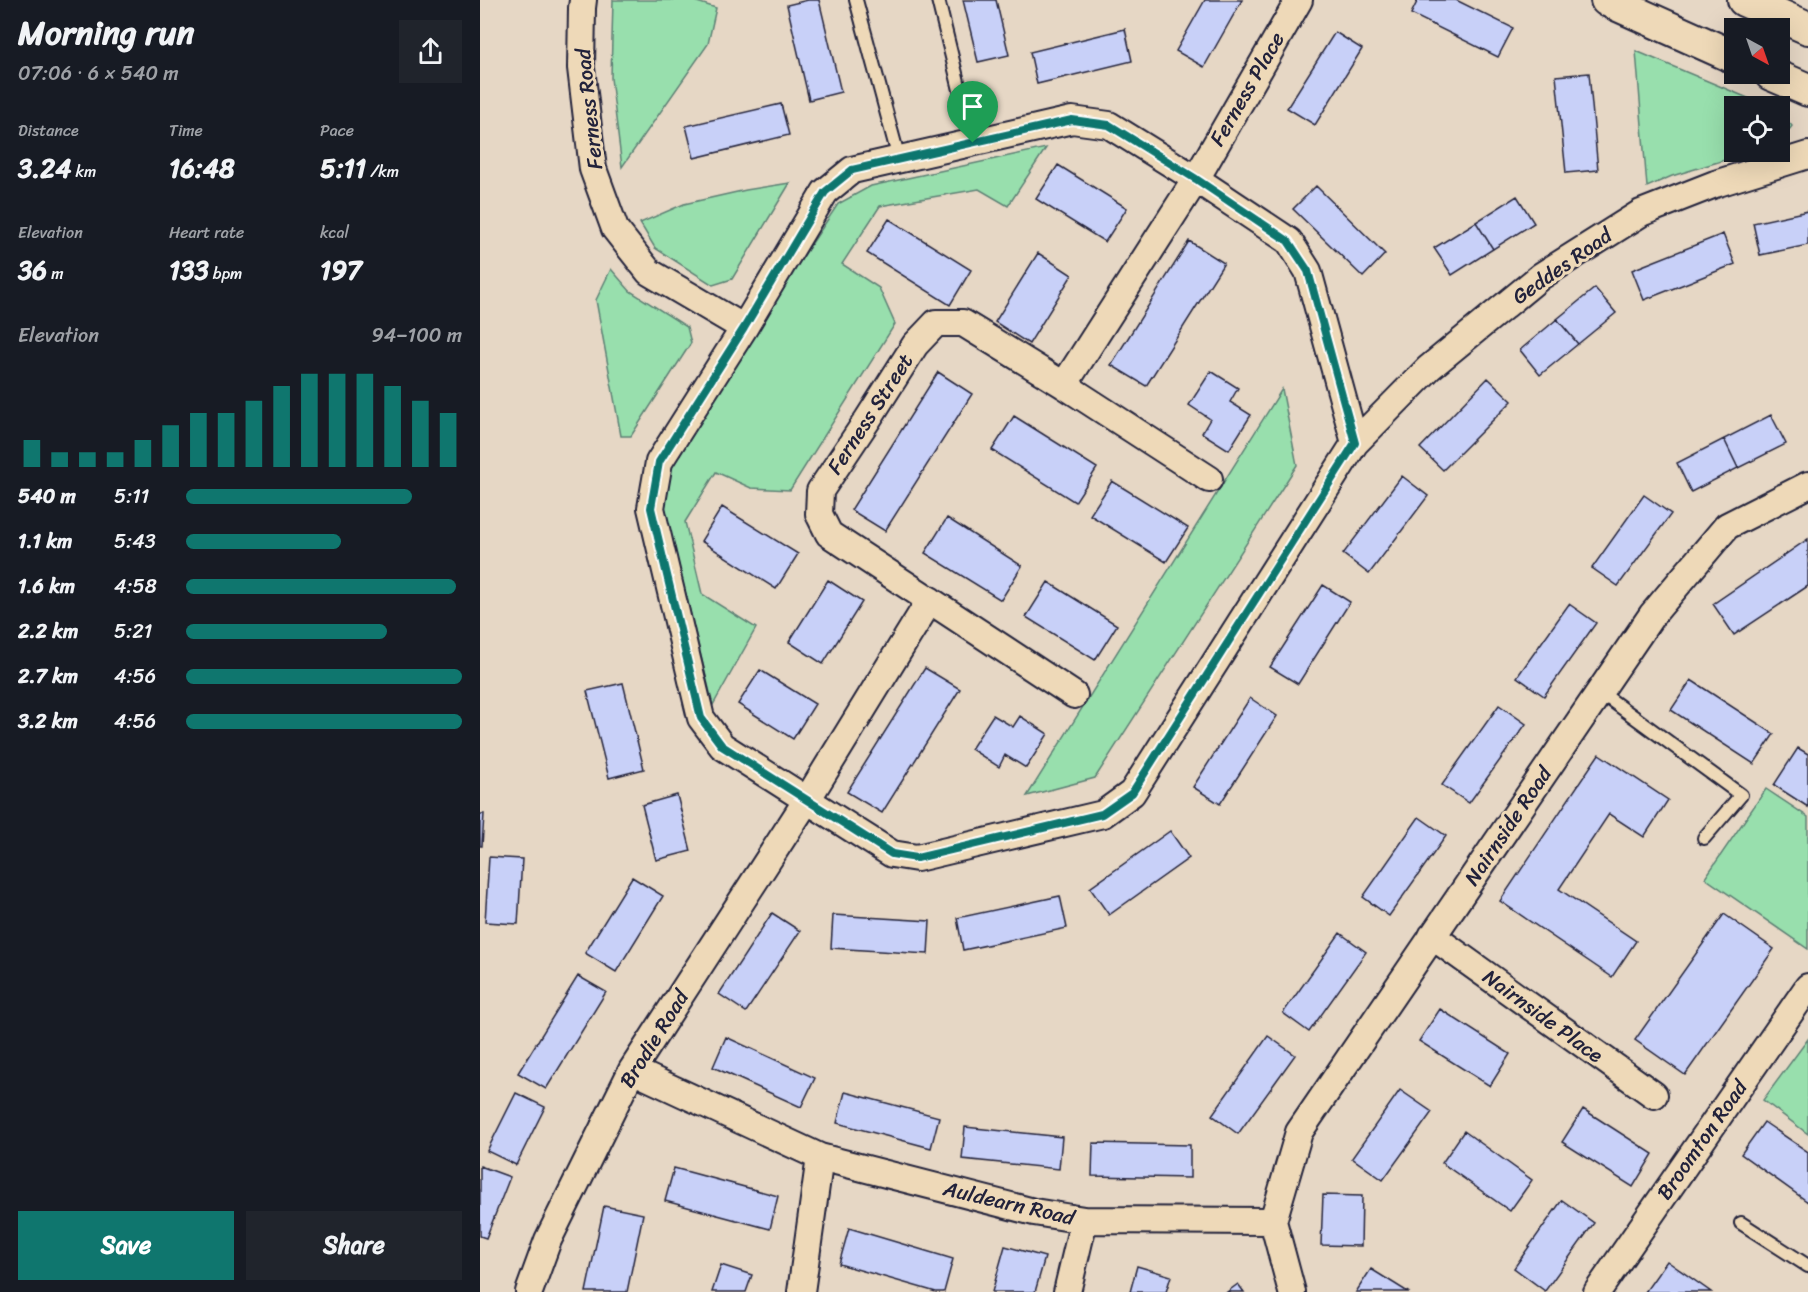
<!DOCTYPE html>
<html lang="en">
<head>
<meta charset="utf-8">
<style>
  :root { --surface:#171b24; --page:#20242c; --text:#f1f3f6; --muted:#9ea1a6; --accent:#0f766e }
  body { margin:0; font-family:Sriracha,sans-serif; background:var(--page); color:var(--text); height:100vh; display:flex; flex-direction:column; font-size:22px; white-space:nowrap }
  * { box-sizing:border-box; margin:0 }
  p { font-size:20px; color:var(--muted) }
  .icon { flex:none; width:33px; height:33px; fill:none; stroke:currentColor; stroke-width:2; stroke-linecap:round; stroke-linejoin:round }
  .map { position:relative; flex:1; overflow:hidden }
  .panel { display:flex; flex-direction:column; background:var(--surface); width:480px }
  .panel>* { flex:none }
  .needle { width:39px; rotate:140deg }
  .fabs { position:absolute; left:1244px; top:18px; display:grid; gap:12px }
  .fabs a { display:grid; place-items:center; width:66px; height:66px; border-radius:0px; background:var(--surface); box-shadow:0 6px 24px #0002; font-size:30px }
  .pin { position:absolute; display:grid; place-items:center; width:51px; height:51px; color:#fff; margin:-62px -26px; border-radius:50% 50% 50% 0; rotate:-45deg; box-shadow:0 0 6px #0007 }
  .pin .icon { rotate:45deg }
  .round { display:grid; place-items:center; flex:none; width:63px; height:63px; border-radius:0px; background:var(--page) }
  .overview { display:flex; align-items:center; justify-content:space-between; height:102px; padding:0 18px }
  h1 { font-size:33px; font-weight:700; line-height:45px }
  .figures { display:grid; grid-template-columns:repeat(3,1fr); gap:9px; height:102px; padding:6px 18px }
  .figures div { display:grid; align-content:center }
  .figures b { font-size:26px; font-weight:700 }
  .figures small { font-size:16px; font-weight:400 }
  .figures p { font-size:16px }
  .chart { height:168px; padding:12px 18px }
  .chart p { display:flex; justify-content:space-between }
  .chart svg { width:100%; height:108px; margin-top:6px; stroke:var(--accent); stroke-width:6 }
  .primary-button { display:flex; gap:12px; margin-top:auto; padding:12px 18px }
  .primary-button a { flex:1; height:69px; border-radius:0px; background:var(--accent); color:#fff; font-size:24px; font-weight:700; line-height:69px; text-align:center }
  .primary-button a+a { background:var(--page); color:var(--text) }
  ul { padding:0 18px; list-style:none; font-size:20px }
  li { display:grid; grid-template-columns:96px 72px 1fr; align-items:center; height:45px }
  li i { height:15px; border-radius:8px; background:var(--accent) }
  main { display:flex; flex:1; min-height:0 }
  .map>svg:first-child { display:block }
  .green { fill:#98dfad; stroke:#5d8074; stroke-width:1.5 }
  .building { fill:#c8d0f8; stroke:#22223b; stroke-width:1.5 }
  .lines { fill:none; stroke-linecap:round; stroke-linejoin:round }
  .service-casing { stroke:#22223b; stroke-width:16 }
  .minor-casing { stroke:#22223b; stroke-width:30 }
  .tertiary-casing { stroke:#22223b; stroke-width:36 }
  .service { stroke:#eed9b8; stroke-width:12 }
  .minor { stroke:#eed9b8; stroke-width:26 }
  .tertiary { stroke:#eed9b8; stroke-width:32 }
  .route-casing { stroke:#fff; stroke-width:12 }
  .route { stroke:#0f766e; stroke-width:8 }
  .labels { text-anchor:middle; stroke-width:6; stroke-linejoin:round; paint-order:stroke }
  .street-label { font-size:21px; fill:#22223b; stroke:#eed9b8 }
</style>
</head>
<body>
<main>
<section class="panel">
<div class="overview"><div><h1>Morning run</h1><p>07:06 · 6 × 540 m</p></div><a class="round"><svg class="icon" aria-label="share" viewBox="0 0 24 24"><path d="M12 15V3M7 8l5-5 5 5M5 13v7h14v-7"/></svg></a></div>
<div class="figures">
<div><p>Distance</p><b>3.24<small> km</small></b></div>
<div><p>Time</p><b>16:48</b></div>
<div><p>Pace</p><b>5:11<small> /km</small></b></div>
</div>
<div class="figures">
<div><p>Elevation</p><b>36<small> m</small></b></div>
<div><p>Heart rate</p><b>133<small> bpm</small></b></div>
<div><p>kcal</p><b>197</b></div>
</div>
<div class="chart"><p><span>Elevation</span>94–100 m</p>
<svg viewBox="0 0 160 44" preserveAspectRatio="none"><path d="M5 44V33M15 44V38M25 44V38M35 44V38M45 44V33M55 44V27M65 44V22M75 44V22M85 44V17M95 44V11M105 44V6M115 44V6M125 44V6M135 44V11M145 44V17M155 44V22"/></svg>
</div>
<ul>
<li><b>540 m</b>5:11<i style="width:82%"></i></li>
<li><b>1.1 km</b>5:43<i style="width:56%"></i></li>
<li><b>1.6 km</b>4:58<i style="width:98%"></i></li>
<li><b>2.2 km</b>5:21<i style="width:73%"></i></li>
<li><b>2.7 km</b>4:56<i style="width:100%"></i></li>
<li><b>3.2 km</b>4:56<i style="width:100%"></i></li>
</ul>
<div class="primary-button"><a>Save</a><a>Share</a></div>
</section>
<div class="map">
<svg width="1328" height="1292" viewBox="0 0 1328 1292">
  <rect width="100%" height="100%" fill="#e6d7c5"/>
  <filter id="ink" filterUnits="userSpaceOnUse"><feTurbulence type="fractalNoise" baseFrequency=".0167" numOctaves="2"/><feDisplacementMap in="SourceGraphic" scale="12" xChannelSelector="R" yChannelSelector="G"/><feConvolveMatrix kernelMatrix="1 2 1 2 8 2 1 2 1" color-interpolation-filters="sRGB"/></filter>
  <g filter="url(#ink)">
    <!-- green -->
    <path class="green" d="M 133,0 L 211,0 L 236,8 L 228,44 L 142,167 L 131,78 Z
      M 1156,51 L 1287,106 L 1254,106 L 1254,152 L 1271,152 L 1192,176 L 1167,187 Z
      M 1299,111 L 1312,126 L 1299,143 Z
      M 566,148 L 528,206 L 499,189 L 400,206 L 362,264 L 399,288 L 415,324 L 310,490 L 271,488 L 236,472 L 205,522 L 222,594 L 276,628 L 233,705 L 181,493 L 187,462 L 358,204 L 391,186 Z
      M 310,183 L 252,279 L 233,285 L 175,248 L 160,223 L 204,204 L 266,190 Z
      M 131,269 L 150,291 L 207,327 L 211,343 L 151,436 L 141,436 L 116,300 Z
      M 802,389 L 817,465 L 615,778 L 547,796 Z
      M 1286,789 L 1328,817 L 1328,949 L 1225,878 Z
      M 1328,1039 L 1328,1134 L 1283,1100 Z"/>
    <!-- building -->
    <path class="building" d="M 328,0 L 339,0 L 361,92 L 329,100 L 307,5 Z
      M 483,0 L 516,0 L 529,55 L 498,62 Z
      M 725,0 L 762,0 L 724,67 L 696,51 Z
      M 938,0 L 976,0 L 1033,28 L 1018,57 L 931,14 Z
      M 645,29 L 652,61 L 557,84 L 550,52 Z
      M 855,32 L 882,49 L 835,125 L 807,108 Z
      M 1109,73 L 1118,170 L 1086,173 L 1076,76 Z
      M 301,104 L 309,135 L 214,158 L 206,126 Z
      M 578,165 L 647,208 L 625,242 L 556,199 Z
      M 836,186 L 905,254 L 883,277 L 813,209 Z
      M 1037,196 L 1054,223 L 1013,249 L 996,222 Z
      M 1328,211 L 1328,245 L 1280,255 L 1273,223 Z
      M 409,219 L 491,270 L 470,305 L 387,253 Z
      M 996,222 L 1013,249 L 972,275 L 954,248 Z
      M 1243,234 L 1255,264 L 1164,300 L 1152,270 Z
      M 709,241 L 744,263 L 666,386 L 631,365 Z
      M 558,253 L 592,275 L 549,344 L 515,322 Z
      M 1115,288 L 1136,313 L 1098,344 L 1077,319 Z
      M 1077,319 L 1098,344 L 1060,375 L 1040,350 Z
      M 731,371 L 758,388 L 750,402 L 771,415 L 749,450 L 722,433 L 730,419 L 709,405 Z
      M 458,372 L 492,394 L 405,531 L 371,510 Z
      M 1008,378 L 1032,401 L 963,470 L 940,448 Z
      M 1291,415 L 1306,444 L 1258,468 L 1244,439 Z
      M 534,416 L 617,468 L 595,502 L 512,450 Z
      M 1244,439 L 1258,468 L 1211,492 L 1197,463 Z
      M 922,476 L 948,496 L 889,574 L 863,554 Z
      M 632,481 L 708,528 L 686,562 L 610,515 Z
      M 1164,495 L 1191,514 L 1138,586 L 1112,568 Z
      M 242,507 L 318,554 L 296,589 L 221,541 Z
      M 467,518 L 542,566 L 521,600 L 445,553 Z
      M 1328,539 L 1328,586 L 1254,635 L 1233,604 Z
      M 348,580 L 382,602 L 343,664 L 309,642 Z
      M 568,582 L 637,625 L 615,660 L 546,617 Z
      M 843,585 L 870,602 L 818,684 L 790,667 Z
      M 1089,604 L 1116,623 L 1064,696 L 1037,677 Z
      M 445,668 L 480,689 L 402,813 L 367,792 Z
      M 280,670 L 335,704 L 313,739 L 258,704 Z
      M 1211,680 L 1294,734 L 1274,764 L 1191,710 Z
      M 143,683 L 164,769 L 129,778 L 107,691 Z
      M 770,698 L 797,716 L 740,804 L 713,787 Z
      M 1019,705 L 1046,724 L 989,803 L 962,785 Z
      M 513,715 L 533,727 L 540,716 L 568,734 L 546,768 L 525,755 L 519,767 L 491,749 Z
      M 1318,748 L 1328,754 L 1328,807 L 1294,785 Z
      M 1119,754 L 1188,800 L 1164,837 L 1129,814 L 1079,889 L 1156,941 L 1132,977 L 1020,901 Z
      M 197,795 L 211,851 L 176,860 L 162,805 Z
      M 0,814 L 4,814 L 2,846 L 0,846 Z
      M 939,817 L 966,836 L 909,916 L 883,897 Z
      M 690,831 L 709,858 L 629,915 L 610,888 Z
      M 9,857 L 42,859 L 38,924 L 5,922 Z
      M 152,877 L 183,896 L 136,972 L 105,953 Z
      M 580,896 L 587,928 L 483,950 L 477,918 Z
      M 292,913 L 320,931 L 266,1012 L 239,994 Z
      M 1244,914 L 1294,949 L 1205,1075 L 1155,1040 Z
      M 353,915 L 450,921 L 448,954 L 351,948 Z
      M 860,933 L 886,952 L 829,1032 L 803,1013 Z
      M 98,976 L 126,992 L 66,1089 L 38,1073 Z
      M 960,1009 L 1030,1054 L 1010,1086 L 939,1041 Z
      M 788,1036 L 815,1055 L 758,1134 L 732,1115 Z
      M 246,1037 L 335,1078 L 321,1107 L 233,1067 Z
      M 920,1090 L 952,1112 L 903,1180 L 872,1158 Z
      M 365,1092 L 459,1117 L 451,1148 L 357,1123 Z
      M 36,1093 L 65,1107 L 36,1165 L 7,1151 Z
      M 1103,1109 L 1173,1154 L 1153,1187 L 1082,1142 Z
      M 1284,1122 L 1328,1152 L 1328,1202 L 1261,1154 Z
      M 485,1127 L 582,1137 L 579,1169 L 482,1159 Z
      M 984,1131 L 1052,1180 L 1030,1211 L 962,1163 Z
      M 613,1143 L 710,1145 L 710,1178 L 612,1176 Z
      M 0,1166 L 30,1177 L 6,1238 L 0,1236 Z
      M 194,1168 L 298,1196 L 290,1229 L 185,1201 Z
      M 843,1195 L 882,1196 L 881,1246 L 841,1245 Z
      M 1082,1200 L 1114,1223 L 1065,1291 L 1034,1268 Z
      M 124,1206 L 163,1214 L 147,1292 L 106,1292 Z
      M 369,1228 L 473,1259 L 464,1292 L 456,1292 L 359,1264 Z
      M 525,1246 L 565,1257 L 555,1292 L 512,1292 Z
      M 1187,1261 L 1231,1292 L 1165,1292 Z
      M 241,1265 L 272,1275 L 266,1292 L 232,1292 Z
      M 657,1266 L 691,1276 L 686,1292 L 650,1292 Z
      M 891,1269 L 928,1292 L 876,1292 Z
      M 758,1284 L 764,1292 L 747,1292 Z"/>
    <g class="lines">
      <defs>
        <path id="service" d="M 376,0 L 419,159
          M 458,0 L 493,143
          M 1120,692 L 1261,795 L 1224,838
          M 1261,1223 L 1328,1266"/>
        <path id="minor" d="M 103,0 L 102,8 L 101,68 L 113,169 L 135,229 L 169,272 L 264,328
          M 584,385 L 716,179 L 819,0
          M 875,443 L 828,271 L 809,241 L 716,179 L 629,125 L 592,120 L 372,170 L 345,192 L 264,328 L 179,462 L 171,508 L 221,718 L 242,746 L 412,854 L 437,858 L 623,814 L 652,793 L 875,443 L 949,368 L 1061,276 L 1161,213 L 1235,184 L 1328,155
          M 594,695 L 349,534 L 339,514 L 340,491 L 388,419 L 435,345 L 456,323 L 483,323 L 584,385 L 729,479
          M 952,936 L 1174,1095
          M 152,1070 L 340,1157 L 554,1212 L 604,1220 L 793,1221
          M 793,1221 L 819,1132 L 1172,615 L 1247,526 L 1328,485
          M 793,1221 L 812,1292
          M 49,1292 L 68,1240 L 152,1070 L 327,800 L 450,600
          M 321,1292 L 340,1157
          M 587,1292 L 604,1220
          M 1117,1292 L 1328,987"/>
        <path id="tertiary" d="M 1127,0 L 1254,57
          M 1264,0 L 1328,28
          M 1291,74 L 1328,90"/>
      </defs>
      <!-- service casing -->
      <use href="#service" class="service-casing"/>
      <!-- minor casing -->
      <use href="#minor" class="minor-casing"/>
      <!-- tertiary casing -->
      <use href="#tertiary" class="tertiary-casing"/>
      <!-- service -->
      <use href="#service" class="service"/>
      <!-- minor -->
      <use href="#minor" class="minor"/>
      <!-- tertiary -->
      <use href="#tertiary" class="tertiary"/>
    </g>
  </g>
  <g class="lines" filter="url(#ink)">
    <defs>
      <path id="route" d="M 592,120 L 629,125 L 716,179 L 808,241 L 828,271 L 875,443 L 652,793 L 622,814 L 437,858 L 412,854 L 242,746 L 221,718 L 171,508 L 179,462 L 264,328 L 345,192 L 372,170 Z"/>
    </defs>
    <!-- route casing -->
    <use href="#route" class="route-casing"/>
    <!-- route -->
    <use href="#route" class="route"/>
  </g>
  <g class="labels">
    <!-- street labels -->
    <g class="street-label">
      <text transform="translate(767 89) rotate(-60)" y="7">Ferness Place</text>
      <text transform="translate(109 109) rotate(-96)" y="7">Ferness Road</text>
      <text transform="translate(1082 266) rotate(-35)" y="7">Geddes Road</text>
      <text transform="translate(390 414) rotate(-57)" y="7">Ferness Street</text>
      <text transform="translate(1028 826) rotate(-56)" y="7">Nairnside Road</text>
      <text transform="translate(1063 1016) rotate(36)" y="7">Nairnside Place</text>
      <text transform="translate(174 1039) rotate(-58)" y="7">Brodie Road</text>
      <text transform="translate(1222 1140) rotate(-55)" y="7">Broomton Road</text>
      <text transform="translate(529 1203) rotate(13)" y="7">Auldearn Road</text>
    </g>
  </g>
</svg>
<div class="fabs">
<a><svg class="needle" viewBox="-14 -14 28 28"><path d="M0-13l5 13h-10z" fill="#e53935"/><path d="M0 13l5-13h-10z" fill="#9ea1a6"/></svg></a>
<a><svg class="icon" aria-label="locate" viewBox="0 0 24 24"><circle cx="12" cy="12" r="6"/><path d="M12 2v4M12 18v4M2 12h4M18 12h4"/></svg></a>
</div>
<div class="pin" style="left:493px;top:143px;background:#1e9e55"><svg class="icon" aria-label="arrive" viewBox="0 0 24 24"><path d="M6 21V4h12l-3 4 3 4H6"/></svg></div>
</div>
</main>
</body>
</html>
